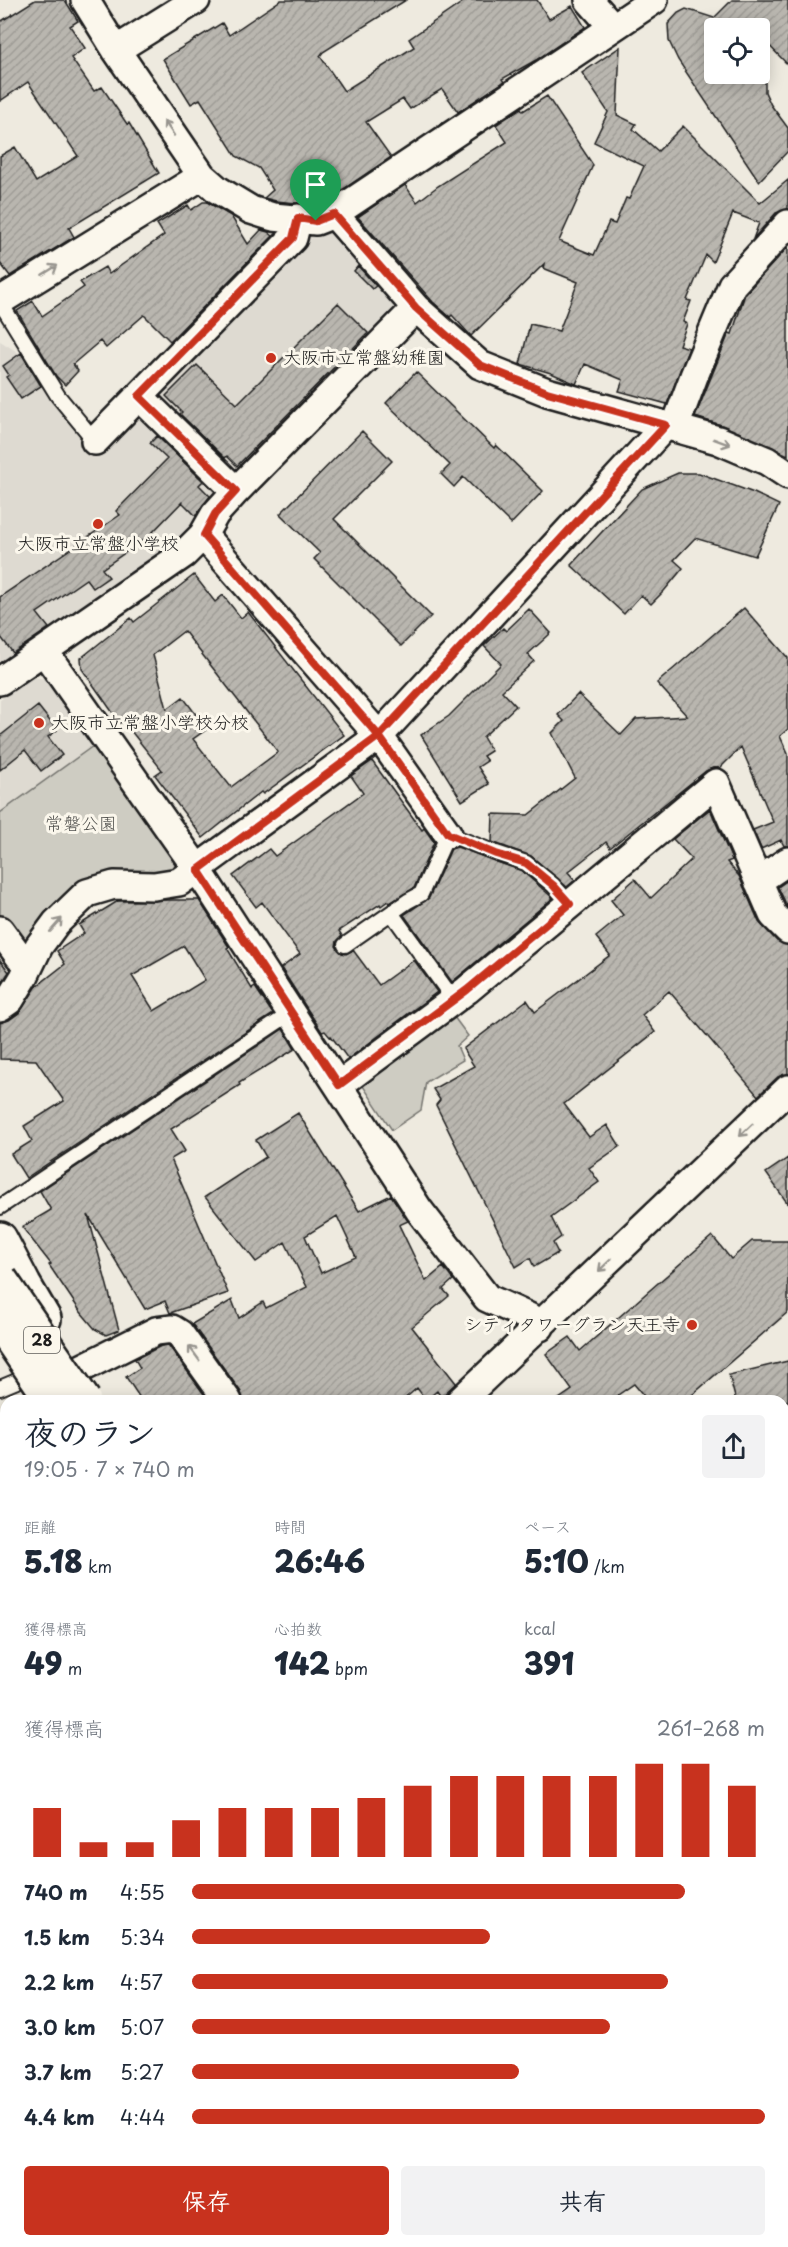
<!DOCTYPE html>
<html lang="ja">
<head>
<meta charset="utf-8">
<style>
  :root { --surface:#fff; --page:#f2f2f3; --text:#1f2937; --muted:#747a83; --accent:#c8321e }
  body { margin:0; font-family:"Playpen Sans","Klee One",sans-serif; background:var(--page); color:var(--text); height:100vh; display:flex; flex-direction:column; font-size:22px; white-space:nowrap }
  * { box-sizing:border-box; margin:0 }
  p { font-size:20px; color:var(--muted) }
  .icon { flex:none; width:33px; height:33px; fill:none; stroke:currentColor; stroke-width:2; stroke-linecap:round; stroke-linejoin:round }
  .map { position:relative; flex:1; overflow:hidden }
  .panel { position:absolute; left:0px; top:1395px; width:789px; height:852px; display:flex; flex-direction:column; background:var(--surface); border-radius:18px 18px 0 0; box-shadow:0 3px 15px #0003 }
  .panel>* { flex:none }
  .controls { position:absolute; left:704px; top:18px; display:grid; gap:12px }
  .controls a { display:grid; place-items:center; width:66px; height:66px; border-radius:6px; background:var(--surface); box-shadow:0 3px 15px #0003; font-size:30px }
  .pin { position:absolute; display:grid; place-items:center; width:51px; height:51px; color:#fff; margin:-62px -26px; border-radius:50% 50% 50% 0; rotate:-45deg; box-shadow:0 0 6px #0007 }
  .pin .icon { rotate:45deg }
  .round { display:grid; place-items:center; flex:none; width:63px; height:63px; border-radius:6px; background:var(--page) }
  .head { display:flex; align-items:center; justify-content:space-between; height:102px; padding:0 24px }
  h1 { font-size:33px; font-weight:800; line-height:45px }
  .figures { display:grid; grid-template-columns:repeat(3,1fr); gap:9px; height:102px; padding:6px 24px }
  .figures div { display:grid; align-content:center }
  .figures b { font-size:30px; font-weight:800 }
  .figures small { font-size:16px; font-weight:400 }
  .figures p { font-size:16px }
  .chart { height:168px; padding:12px 24px }
  .chart p { display:flex; justify-content:space-between }
  .chart svg { width:100%; height:108px; margin-top:6px; stroke:var(--accent); stroke-width:6 }
  .action { display:flex; gap:12px; margin-top:auto; padding:12px 24px }
  .action a { flex:1; height:69px; border-radius:6px; background:var(--accent); color:#fff; font-size:24px; font-weight:800; line-height:69px; text-align:center }
  .action a+a { background:var(--page); color:var(--text) }
  ul { padding:0 24px; list-style:none; font-size:20px }
  li { display:grid; grid-template-columns:96px 72px 1fr; align-items:center; height:45px }
  li i { height:15px; border-radius:8px; background:var(--accent) }
  .map>svg:first-child { display:block }
  .built { fill:#dedad1 }
  .park { fill:#ceccc2; stroke:#75746f; stroke-width:1.5 }
  .building { fill:url(#building-hatch); stroke:#1c1c1c; stroke-width:1.5; fill-rule:evenodd }
  .lines { fill:none; stroke-linecap:round; stroke-linejoin:round }
  .service-casing { stroke:#1c1c1c; stroke-width:18 }
  .minor-casing { stroke:#1c1c1c; stroke-width:32 }
  .tertiary-casing { stroke:#1c1c1c; stroke-width:38 }
  .primary-casing { stroke:#1c1c1c; stroke-width:38 }
  .trunk-casing { stroke:#1c1c1c; stroke-width:38 }
  .service { stroke:#fbf7ec; stroke-width:14 }
  .minor { stroke:#fbf7ec; stroke-width:27 }
  .tertiary { stroke:#fbf7ec; stroke-width:33 }
  .primary { stroke:#fbf7ec; stroke-width:33 }
  .trunk { stroke:#fbf7ec; stroke-width:33 }
  .rail { stroke:#1c1c1c; stroke-width:4.5; stroke-dasharray:9 4.5; stroke-linecap:butt }
  .primary-bridge-casing { stroke:#1c1c1c; stroke-width:38; stroke-linecap:butt }
  .primary-bridge { stroke:#fbf7ec; stroke-width:33 }
  .oneway { stroke:#97948e }
  .route-casing { stroke:#fff; stroke-width:12 }
  .route { stroke:#c8321e; stroke-width:8 }
  .poi-dot { fill:#c8321e; stroke:#fbf7ec; stroke-width:2 }
  .labels { text-anchor:middle; stroke-width:6; stroke-linejoin:round; paint-order:stroke }
  .shield { fill:#fbf7ec; stroke:#5f5e5a; stroke-width:1.5 }
  .shield-label { font-size:16px; font-weight:bold; fill:#1c1c1c }
  .poi-label { font-size:18px; fill:#1c1c1c; stroke:#fbf7ec; text-anchor:start }
  .park-label { font-size:18px; fill:#51514e; stroke:#fbf7ec }
</style>
</head>
<body>
<div class="map">
<svg width="788" height="2247" viewBox="0 0 788 2247">
  <defs>
    <pattern id="building-hatch" width="6" height="6" patternUnits="userSpaceOnUse" patternTransform="scale(1.5)"><rect width="6" height="6" fill="#b9b6af"/><path d="M-1 1l2-2M0 6l6-6M5 7l2-2" fill="none" stroke="#9e9c96"/></pattern>
  </defs>
  <rect width="100%" height="100%" fill="#eeeadf"/>
  <filter id="ink" filterUnits="userSpaceOnUse"><feTurbulence type="fractalNoise" baseFrequency=".0167" numOctaves="2"/><feDisplacementMap in="SourceGraphic" scale="12" xChannelSelector="R" yChannelSelector="G"/><feConvolveMatrix kernelMatrix="1 2 1 2 8 2 1 2 1" color-interpolation-filters="sRGB"/></filter>
  <g filter="url(#ink)">
    <!-- built -->
    <path class="built" d="M 316,232 L 335,232 L 395,294 L 390,322 L 238,474 L 151,395 Z
      M 0,341 L 19,353 L 92,450 L 133,411 L 148,417 L 224,489 L 222,499 L 172,549 L 0,665 Z
      M 33,677 L 46,679 L 93,746 L 0,813 L 0,700 Z
      M 788,1510 L 788,1767 L 783,1772 L 783,1511 Z"/>
    <!-- park -->
    <path class="park" d="M 93,746 L 176,862 L 169,876 L 143,873 L 97,876 L 78,888 L 33,938 L 18,940 L 0,916 L 0,813 Z
      M 451,1013 L 468,1036 L 457,1046 L 463,1060 L 426,1082 L 421,1110 L 392,1130 L 359,1080 Z"/>
    <!-- building -->
    <path class="building" d="M 35,0 L 65,0 L 78,21 L 70,26 L 85,48 L 71,58 L 94,91 L 102,87 L 127,124 L 129,123 L 159,173 L 69,228 L 74,237 L 10,276 L 0,263 L 0,156 L 15,147 L 36,182 L 78,156 L 28,82 L 0,101 L 0,22 Z
      M 281,0 L 406,0 L 323,52 L 320,56 L 344,91 L 414,47 L 409,39 L 466,0 L 537,0 L 549,19 L 572,6 L 585,27 L 536,60 L 502,79 L 504,82 L 458,112 L 442,89 L 410,109 L 403,99 L 366,122 L 391,157 L 327,200 L 319,203 L 316,197 L 306,204 L 276,201 L 264,198 L 273,190 L 259,168 L 236,156 L 200,99 L 191,104 L 163,59 L 222,23 L 229,35 Z
      M 732,0 L 788,0 L 788,65 L 759,35 L 759,28 L 714,28 L 714,74 L 765,74 L 765,92 L 771,105 L 788,128 L 788,151 L 759,181 L 678,60 L 669,41 L 668,24 L 678,13 L 686,9 L 714,18 Z
      M 620,47 L 617,115 L 636,124 L 633,129 L 658,151 L 683,126 L 760,203 L 788,180 L 788,209 L 776,213 L 753,239 L 759,223 L 733,213 L 713,262 L 706,255 L 687,300 L 691,301 L 683,322 L 687,324 L 679,345 L 689,348 L 667,404 L 619,391 L 623,380 L 585,364 L 576,384 L 551,373 L 520,364 L 530,324 L 559,331 L 578,282 L 543,268 L 544,264 L 471,336 L 452,315 L 450,317 L 433,302 L 358,217 L 405,185 L 417,202 L 438,186 L 507,142 L 496,125 L 521,108 L 523,111 L 547,96 L 593,165 L 559,241 L 594,255 L 609,222 L 615,224 L 626,198 L 629,199 L 644,166 L 594,142 L 608,112 L 582,73 Z
      M 203,202 L 207,202 L 231,216 L 248,244 L 261,230 L 268,232 L 273,236 L 170,341 L 144,315 L 106,348 L 100,341 L 73,364 L 78,371 L 65,385 L 56,376 L 17,311 L 33,301 L 42,316 L 84,287 L 80,282 L 105,267 L 109,274 L 164,235 L 157,224 L 188,205 L 191,210 Z
      M 788,247 L 788,455 L 724,426 L 695,417 L 729,333 L 732,334 L 745,294 Z
      M 358,266 L 376,286 L 372,289 L 354,271 Z
      M 338,303 L 368,333 L 237,466 L 227,456 L 225,458 L 180,414 L 182,412 L 166,396 L 197,365 L 237,404 Z
      M 21,353 L 41,386 L 21,399 L 6,377 L 9,375 L 3,366 Z
      M 416,372 L 494,448 L 496,445 L 543,491 L 511,524 L 463,477 L 454,487 L 441,474 L 450,465 L 386,403 Z
      M 362,431 L 392,461 L 334,519 L 431,616 L 401,646 L 314,559 L 320,553 L 280,514 Z
      M 157,436 L 203,481 L 199,485 L 210,496 L 196,516 L 182,502 L 149,536 L 102,569 L 109,577 L 93,588 L 86,579 L 37,613 L 49,628 L 13,653 L 0,636 L 0,597 L 120,515 L 116,511 L 167,459 L 150,443 Z
      M 678,473 L 699,473 L 754,493 L 779,505 L 755,556 L 695,538 L 674,560 L 683,568 L 664,591 L 651,604 L 641,595 L 624,614 L 571,565 L 642,489 Z
      M 194,575 L 215,602 L 223,595 L 241,618 L 248,612 L 344,735 L 263,794 L 261,792 L 203,838 L 155,775 L 162,770 L 123,721 L 120,723 L 82,669 L 81,658 L 131,618 L 134,622 ZM 184,631 L 278,752 L 231,787 L 193,739 L 207,729 L 183,697 L 167,709 L 153,655 Z
      M 744,608 L 788,658 L 788,729 L 780,736 L 788,754 L 788,845 L 784,846 L 781,840 L 761,849 L 753,830 L 773,822 L 741,747 L 720,768 L 713,768 L 706,771 L 610,848 L 606,842 L 568,872 L 575,880 L 567,887 L 531,856 L 492,842 L 493,814 L 528,815 L 575,778 L 552,733 L 564,721 L 558,715 L 578,694 L 621,735 L 636,719 L 687,716 L 657,683 Z
      M 529,609 L 551,633 L 528,654 L 534,661 L 502,691 L 516,706 L 483,737 L 491,751 L 483,756 L 487,761 L 478,767 L 489,784 L 462,801 L 421,735 L 449,716 L 501,664 L 484,646 L 503,628 L 506,631 Z
      M 38,706 L 57,730 L 48,737 L 62,755 L 41,771 L 25,750 L 0,770 L 0,736 Z
      M 372,761 L 422,830 L 424,828 L 434,842 L 414,888 L 390,903 L 388,901 L 381,906 L 380,904 L 339,931 L 342,936 L 337,941 L 336,946 L 342,953 L 346,954 L 353,950 L 379,985 L 414,960 L 437,992 L 348,1059 L 331,1036 L 330,1037 L 325,1031 L 322,1032 L 281,968 L 300,954 L 262,902 L 256,907 L 233,876 L 269,849 L 275,856 L 363,793 L 351,776 Z
      M 710,809 L 732,860 L 727,862 L 739,876 L 759,922 L 777,941 L 788,945 L 788,1074 L 778,1077 L 758,1096 L 669,991 L 642,1015 L 655,1032 L 564,1104 L 589,1137 L 607,1125 L 620,1146 L 589,1168 L 599,1182 L 551,1217 L 561,1237 L 553,1243 L 558,1253 L 534,1267 L 530,1258 L 516,1267 L 436,1105 L 440,1100 L 433,1089 L 474,1066 L 463,1049 L 527,1000 L 535,1012 L 610,955 L 596,937 L 623,915 L 611,900 L 635,879 L 651,898 L 692,859 L 673,839 Z
      M 457,847 L 522,871 L 553,898 L 452,982 L 404,915 L 429,898 L 451,849 Z
      M 788,880 L 788,908 L 778,887 Z
      M 166,900 L 199,900 L 229,947 L 227,948 L 252,989 L 255,987 L 273,1014 L 26,1178 L 11,1154 L 32,1141 L 24,1126 L 64,1101 L 36,1060 L 0,1059 L 0,1023 L 9,1020 L 19,1013 L 37,986 L 65,964 L 57,951 L 84,933 L 79,925 L 118,901 ZM 184,946 L 205,980 L 154,1011 L 132,976 Z
      M 0,960 L 9,972 L 0,986 Z
      M 283,1029 L 295,1049 L 239,1083 L 240,1085 L 171,1129 L 185,1151 L 171,1159 L 228,1293 L 170,1313 L 165,1301 L 145,1309 L 88,1215 L 119,1330 L 106,1335 L 95,1329 L 80,1311 L 49,1265 L 51,1264 L 22,1227 L 51,1210 L 40,1191 Z
      M 298,1113 L 359,1211 L 391,1195 L 408,1221 L 399,1225 L 426,1281 L 443,1267 L 453,1280 L 443,1289 L 449,1296 L 412,1327 L 456,1383 L 441,1397 L 437,1391 L 426,1400 L 417,1388 L 402,1401 L 243,1401 L 241,1392 L 192,1324 L 232,1300 L 239,1318 L 263,1302 L 266,1308 L 307,1287 L 285,1242 L 256,1262 L 205,1197 L 266,1157 L 256,1140 ZM 337,1216 L 356,1257 L 321,1273 L 305,1236 Z
      M 788,1158 L 788,1204 L 766,1173 Z
      M 712,1236 L 731,1259 L 752,1241 L 788,1241 L 788,1312 L 685,1401 L 648,1401 L 634,1384 L 609,1401 L 556,1401 L 572,1390 L 546,1354 L 570,1337 L 580,1351 Z
      M 168,1345 L 169,1346 L 209,1401 L 142,1401 L 126,1377 L 140,1368 L 135,1359 L 161,1346 Z
      M 788,1361 L 788,1401 L 736,1401 L 729,1375 Z"/>
    <g class="lines">
      <defs>
        <path id="service" d="M 4,298 L 5,310 L 58,396 L 95,441
          M 392,914 L 454,1000
          M 345,945 L 408,901 L 421,894 L 448,834 L 496,853 L 526,863 L 553,885 L 570,904
          M 0,1207 L 291,1013
          M 0,1388 L 24,1378
          M 783,1937 L 788,1939"/>
        <path id="minor" d="M 85,0 L 116,50 L 202,176 L 218,190 L 251,210 L 273,217 L 316,221 L 334,214 L 654,0
          M 589,0 L 613,27
          M 116,50 L 196,0
          M 334,214 L 416,308 L 480,365 L 547,392 L 718,440 L 767,461 L 788,475
          M 0,301 L 202,176
          M 139,396 L 236,491
          M 675,427 L 694,376 L 732,285 L 788,224
          M 95,441 L 293,238 L 298,218
          M 203,535 L 379,736 L 448,834
          M 44,651 L 198,870 L 419,1210 L 487,1298 L 529,1317 L 540,1327
          M 0,681 L 184,554 L 203,535 L 215,514 L 236,491 L 416,308
          M 758,881 L 788,861
          M 0,930 L 19,956 L 30,963
          M 0,1007 L 10,1000 L 24,977 L 39,946 L 56,923 L 87,893 L 114,885 L 154,886 L 179,882 L 379,736 L 666,425
          M 339,1085 L 467,990 L 716,783 L 773,915 L 788,930
          M 47,1375 L 76,1371 L 156,1331 L 172,1329 L 180,1334 L 228,1401
          M 460,1401 L 788,1089
          M 783,1430 L 788,1428
          M 0,1681 L 6,1679
          M 0,1775 L 6,1773
          M 0,1832 L 6,1830
          M 0,1944 L 6,1959
          M 783,1973 L 788,1971"/>
        <path id="tertiary" d="M 783,2008 L 788,2005
          M 783,2047 L 788,2045"/>
        <path id="primary" d="M 0,1239 L 24,1285 L 44,1319
          M 693,2241 L 699,2247
          M 733,2241 L 739,2247"/>
        <path id="trunk" d="M 81,2247 L 98,2241
          M 203,2247 L 221,2241"/>
      </defs>
      <!-- service casing -->
      <use href="#service" class="service-casing"/>
      <!-- minor casing -->
      <use href="#minor" class="minor-casing"/>
      <!-- tertiary casing -->
      <use href="#tertiary" class="tertiary-casing"/>
      <!-- primary casing -->
      <use href="#primary" class="primary-casing"/>
      <!-- trunk casing -->
      <use href="#trunk" class="trunk-casing"/>
      <!-- service -->
      <use href="#service" class="service"/>
      <!-- minor -->
      <use href="#minor" class="minor"/>
      <!-- tertiary -->
      <use href="#tertiary" class="tertiary"/>
      <!-- primary -->
      <use href="#primary" class="primary"/>
      <!-- trunk -->
      <use href="#trunk" class="trunk"/>
      <!-- rail -->
      <path class="rail" d="M 783,1468 L 788,1466
        M 783,1482 L 788,1480
        M 0,1798 L 6,1797
        M 0,1812 L 6,1811
        M 783,2148 L 788,2145
        M 783,2168 L 788,2166
        M 783,2187 L 788,2185
        M 555,2247 L 571,2241
        M 603,2247 L 619,2241
        M 649,2247 L 663,2241"/>
      <defs>
        <path id="primary-bridge" d="M 0,1279 L 84,1401
          M 0,1323 L 53,1401"/>
      </defs>
      <!-- primary-bridge casing -->
      <use href="#primary-bridge" class="primary-bridge-casing"/>
      <!-- primary-bridge -->
      <use href="#primary-bridge" class="primary-bridge"/>
    </g>
    <!-- one-way arrows -->
    <defs><path id="oneway-shaft" d="M-6 0H5M1.5-3L5.5 0L1.5 3" fill="none" stroke-width="1.6" stroke-linecap="round" stroke-linejoin="round" transform="scale(1.5)"/></defs>
    <g class="oneway">
      <use href="#oneway-shaft" transform="translate(169 128) rotate(-124)"/>
      <use href="#oneway-shaft" transform="translate(50 270) rotate(-32)"/>
      <use href="#oneway-shaft" transform="translate(722 442) rotate(21)"/>
      <use href="#oneway-shaft" transform="translate(56 925) rotate(-49)"/>
      <use href="#oneway-shaft" transform="translate(746 1130) rotate(136)"/>
      <use href="#oneway-shaft" transform="translate(605 1265) rotate(136)"/>
      <use href="#oneway-shaft" transform="translate(194 1353) rotate(-126)"/>
    </g>
  </g>
  <g class="lines" filter="url(#ink)">
    <defs>
      <path id="route" d="M 316,221 L 298,218 L 293,238 L 139,396 L 236,491 L 215,514 L 204,535 L 379,736 L 448,834 L 496,854 L 526,863 L 553,885 L 570,904 L 467,990 L 339,1085 L 198,870 L 379,736 L 666,425 L 547,392 L 480,365 L 416,308 L 334,214 L 316,221"/>
    </defs>
    <!-- route casing -->
    <use href="#route" class="route-casing"/>
    <!-- route -->
    <use href="#route" class="route"/>
  </g>
  <!-- markers -->
  <g class="poi-dot">
    <circle cx="271" cy="358" r="6"/>
    <circle cx="98" cy="524" r="6"/>
    <circle cx="39" cy="723" r="6"/>
    <circle cx="692" cy="1325" r="6"/>
  </g>
  <g class="labels">
    <!-- shield labels -->
    <rect class="shield" x="24" y="1327" width="36" height="26" rx="4.5"/>
    <g class="shield-label">
      <text x="42" y="1346">28</text>
    </g>
    <!-- poi labels -->
    <g class="poi-label">
      <text x="283" y="364">大阪市立常盤幼稚園</text>
      <text x="98" y="550" text-anchor="middle">大阪市立常盤小学校</text>
      <text x="51" y="729">大阪市立常盤小学校分校</text>
      <text x="680" y="1331" text-anchor="end">シティタワーグラン天王寺</text>
    </g>
    <!-- park labels -->
    <g class="park-label">
      <text x="81" y="830">常磐公園</text>
    </g>
  </g>
</svg>
<div class="controls">
<a><svg class="icon" aria-label="locate" viewBox="0 0 24 24"><circle cx="12" cy="12" r="6"/><path d="M12 2v4M12 18v4M2 12h4M18 12h4"/></svg></a>
</div>
<div class="pin" style="left:316px;top:221px;background:#1e9e55"><svg class="icon" aria-label="arrive" viewBox="0 0 24 24"><path d="M6 21V4h12l-3 4 3 4H6"/></svg></div>
<section class="panel">
<div class="head"><div><h1>夜のラン</h1><p>19:05 · 7 × 740 m</p></div><a class="round"><svg class="icon" aria-label="share" viewBox="0 0 24 24"><path d="M12 15V3M7 8l5-5 5 5M5 13v7h14v-7"/></svg></a></div>
<div class="figures">
<div><p>距離</p><b>5.18<small> km</small></b></div>
<div><p>時間</p><b>26:46</b></div>
<div><p>ペース</p><b>5:10<small> /km</small></b></div>
</div>
<div class="figures">
<div><p>獲得標高</p><b>49<small> m</small></b></div>
<div><p>心拍数</p><b>142<small> bpm</small></b></div>
<div><p>kcal</p><b>391</b></div>
</div>
<div class="chart"><p><span>獲得標高</span>261–268 m</p>
<svg viewBox="0 0 160 44" preserveAspectRatio="none"><path d="M5 44V24M15 44V38M25 44V38M35 44V29M45 44V24M55 44V24M65 44V24M75 44V20M85 44V15M95 44V11M105 44V11M115 44V11M125 44V11M135 44V6M145 44V6M155 44V15"/></svg>
</div>
<ul>
<li><b>740 m</b>4:55<i style="width:86%"></i></li>
<li><b>1.5 km</b>5:34<i style="width:52%"></i></li>
<li><b>2.2 km</b>4:57<i style="width:83%"></i></li>
<li><b>3.0 km</b>5:07<i style="width:73%"></i></li>
<li><b>3.7 km</b>5:27<i style="width:57%"></i></li>
<li><b>4.4 km</b>4:44<i style="width:100%"></i></li>
</ul>
<div class="action"><a>保存</a><a>共有</a></div>
</section>
</div>
</body>
</html>
